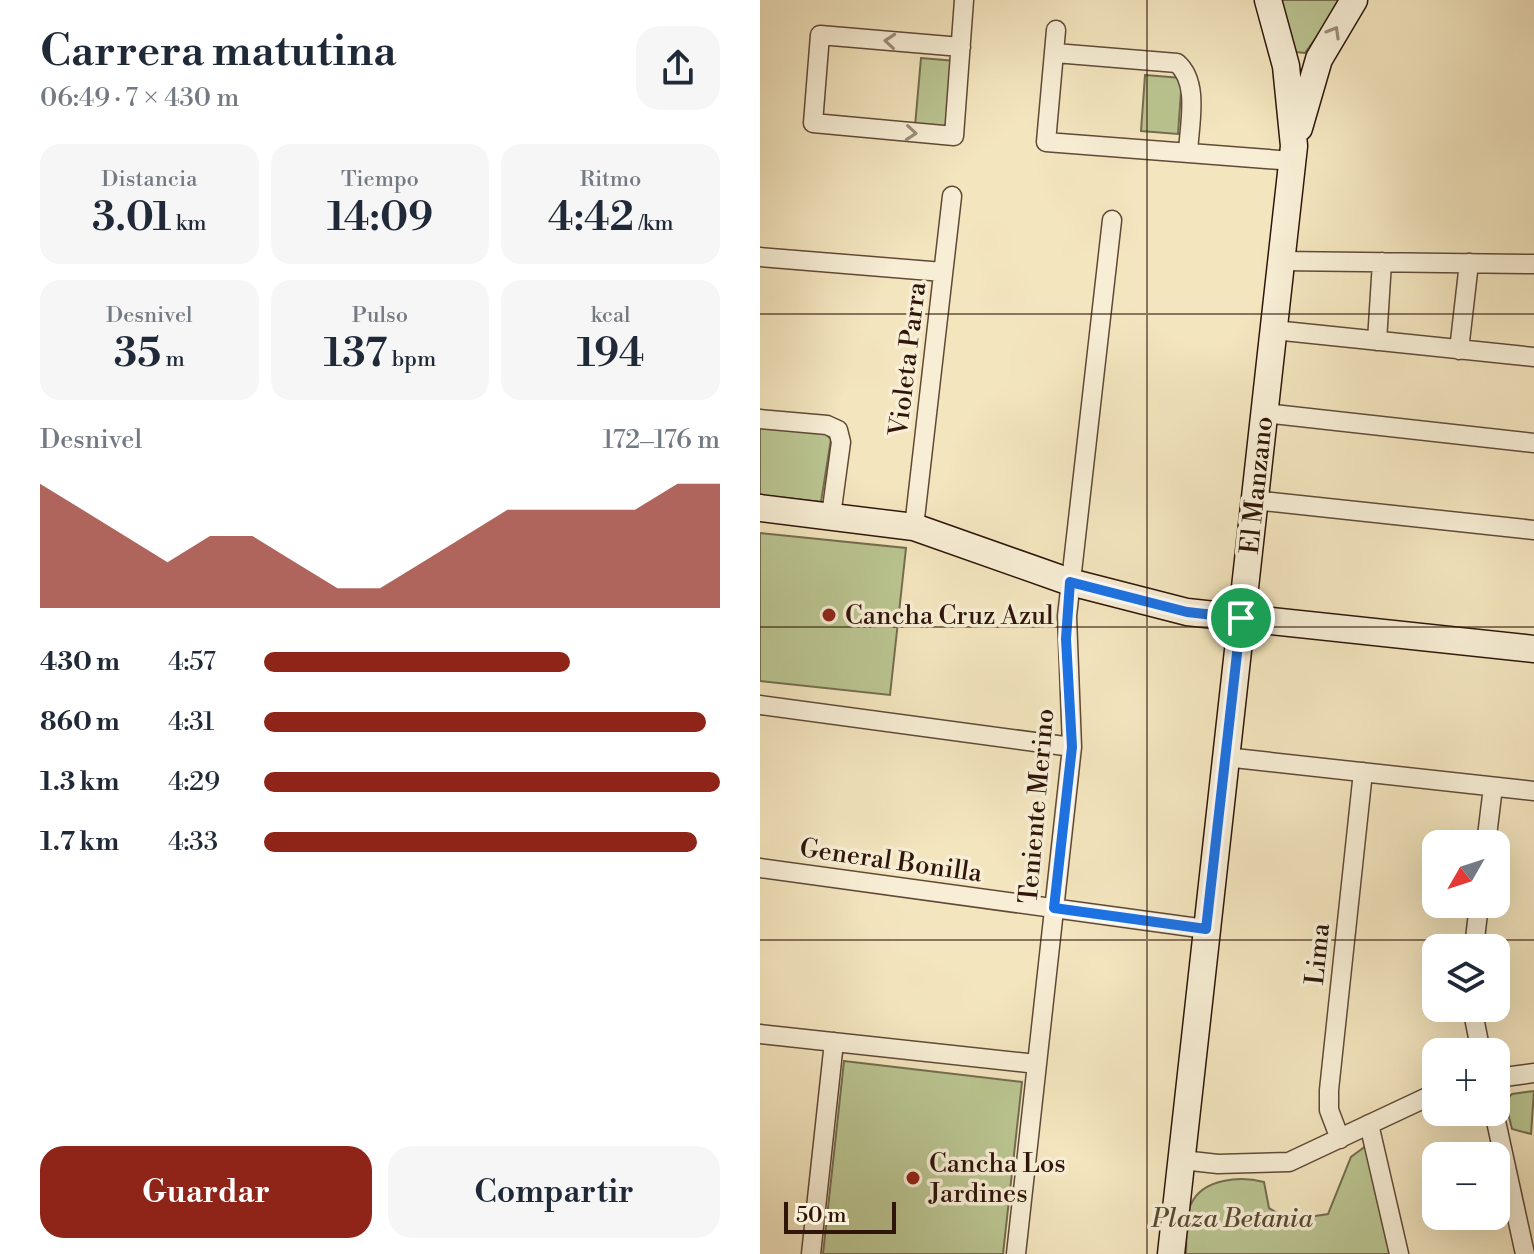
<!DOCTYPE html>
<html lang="es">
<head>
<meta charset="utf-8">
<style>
  :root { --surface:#fff; --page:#f6f6f7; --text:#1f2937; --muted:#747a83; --accent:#8f2418 }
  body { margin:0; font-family:"Libre Bodoni",serif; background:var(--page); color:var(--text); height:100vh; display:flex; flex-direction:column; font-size:30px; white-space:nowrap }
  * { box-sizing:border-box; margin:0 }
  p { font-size:26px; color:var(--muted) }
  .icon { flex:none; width:44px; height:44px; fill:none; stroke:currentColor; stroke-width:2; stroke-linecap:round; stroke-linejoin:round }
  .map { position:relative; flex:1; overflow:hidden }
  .panel { display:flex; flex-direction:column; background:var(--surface); width:760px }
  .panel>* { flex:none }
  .needle { width:52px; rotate:231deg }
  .fabs { position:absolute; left:662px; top:830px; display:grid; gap:16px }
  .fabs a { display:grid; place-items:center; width:88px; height:88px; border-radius:16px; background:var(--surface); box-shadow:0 8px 32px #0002; font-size:40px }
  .scale { position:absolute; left:24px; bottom:20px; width:112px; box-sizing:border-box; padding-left:8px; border:4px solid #2f150a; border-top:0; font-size:22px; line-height:28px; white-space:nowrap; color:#2f150a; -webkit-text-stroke:6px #f7eed5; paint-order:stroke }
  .pin { position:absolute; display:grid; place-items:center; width:68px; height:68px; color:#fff; margin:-34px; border:4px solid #fff; border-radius:50%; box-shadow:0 2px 8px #0007 }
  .round { display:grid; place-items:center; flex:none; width:84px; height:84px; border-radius:24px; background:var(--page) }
  .summary { display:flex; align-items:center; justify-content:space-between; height:136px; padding:0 40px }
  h1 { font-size:44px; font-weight:600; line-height:60px }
  .figures { display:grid; grid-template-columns:repeat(3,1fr); gap:12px; height:136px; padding:8px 40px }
  .figures div { display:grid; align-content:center; border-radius:20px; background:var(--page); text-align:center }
  .figures b { font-size:40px; font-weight:600 }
  .figures small { font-size:22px; font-weight:400 }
  .figures p { font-size:22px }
  .chart { height:224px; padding:16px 40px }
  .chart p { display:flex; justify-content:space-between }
  .chart svg { width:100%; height:144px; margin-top:8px; fill:var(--accent); opacity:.7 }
  .action { display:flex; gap:16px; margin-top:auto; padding:16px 40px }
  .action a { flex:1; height:92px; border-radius:24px; background:var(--accent); color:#fff; font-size:32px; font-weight:600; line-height:92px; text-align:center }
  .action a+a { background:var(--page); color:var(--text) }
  ul { padding:0 40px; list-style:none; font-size:26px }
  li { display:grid; grid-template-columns:128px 96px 1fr; align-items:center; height:60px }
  li i { height:20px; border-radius:10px; background:var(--accent) }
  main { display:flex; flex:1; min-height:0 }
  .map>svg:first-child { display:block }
  .green { fill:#bac591; stroke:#746d4e; stroke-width:2 }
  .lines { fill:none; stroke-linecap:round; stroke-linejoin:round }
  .street-casing { stroke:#604937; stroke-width:21 }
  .secondary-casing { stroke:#2f150a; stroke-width:29 }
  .street { stroke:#f7eed5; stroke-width:18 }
  .secondary { stroke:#f7eed5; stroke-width:26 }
  .oneway { stroke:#9d8c7a }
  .route-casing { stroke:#fff; stroke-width:16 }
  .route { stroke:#1a73e8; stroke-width:10 }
  .grid { fill:none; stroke:#2f150a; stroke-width:2; stroke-opacity:0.55 }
  .poi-dot { fill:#8f2418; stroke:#f7eed5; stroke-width:3 }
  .labels { text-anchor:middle; stroke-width:7; stroke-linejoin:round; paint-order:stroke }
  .street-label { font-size:26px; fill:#2f150a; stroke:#f7eed5 }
  .poi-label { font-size:26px; fill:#2f150a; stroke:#f7eed5; text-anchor:start }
  .park-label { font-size:26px; font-style:italic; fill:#594a32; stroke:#f7eed5 }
</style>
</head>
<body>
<main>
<section class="panel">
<div class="summary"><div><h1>Carrera matutina</h1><p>06:49 · 7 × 430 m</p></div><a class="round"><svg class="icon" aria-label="share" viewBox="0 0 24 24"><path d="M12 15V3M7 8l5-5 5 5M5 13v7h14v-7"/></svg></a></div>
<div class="figures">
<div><p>Distancia</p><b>3.01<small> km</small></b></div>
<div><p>Tiempo</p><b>14:09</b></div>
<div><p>Ritmo</p><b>4:42<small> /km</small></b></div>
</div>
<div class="figures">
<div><p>Desnivel</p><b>35<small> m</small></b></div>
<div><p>Pulso</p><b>137<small> bpm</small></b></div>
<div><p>kcal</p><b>194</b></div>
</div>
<div class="chart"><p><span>Desnivel</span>172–176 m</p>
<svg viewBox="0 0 160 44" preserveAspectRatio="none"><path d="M0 44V6L10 14L20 22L30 30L40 22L50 22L60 30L70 38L80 38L90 30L100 22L110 14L120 14L130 14L140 14L150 6L160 6V44z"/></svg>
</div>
<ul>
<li><b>430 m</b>4:57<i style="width:67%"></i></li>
<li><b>860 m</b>4:31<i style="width:97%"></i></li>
<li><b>1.3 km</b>4:29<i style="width:100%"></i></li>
<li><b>1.7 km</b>4:33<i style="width:95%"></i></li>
</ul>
<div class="action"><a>Guardar</a><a>Compartir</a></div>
</section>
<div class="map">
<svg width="774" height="1254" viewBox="0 0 774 1254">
  <rect width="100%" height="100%" fill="#f3e5be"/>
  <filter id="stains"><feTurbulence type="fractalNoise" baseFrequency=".0025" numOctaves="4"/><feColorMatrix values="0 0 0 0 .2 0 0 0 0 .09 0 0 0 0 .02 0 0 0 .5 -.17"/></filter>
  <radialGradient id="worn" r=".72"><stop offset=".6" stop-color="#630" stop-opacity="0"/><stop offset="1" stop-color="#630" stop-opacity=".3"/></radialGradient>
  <!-- green -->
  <path class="green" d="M 521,0 L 583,0 L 545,53 L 536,52 Z
    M 161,58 L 196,61 L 190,129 L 155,126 Z
    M 385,75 L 422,78 L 418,134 L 381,131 Z
    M 0,427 L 63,432 L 71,439 L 61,502 L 0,495 Z
    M 0,533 L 146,548 L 130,695 L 0,681 Z
    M 84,1061 L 262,1082 L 243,1254 L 63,1254 Z
    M 774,1091 L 771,1134 L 752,1129 L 745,1101 L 752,1094 Z
    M 610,1143 L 635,1254 L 426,1254 C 427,1239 424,1217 431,1204 C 443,1178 481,1176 504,1182 L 509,1208 L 529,1220 L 568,1214 L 591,1157 Z"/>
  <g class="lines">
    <defs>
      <path id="street" d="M 296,30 L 286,142 L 533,161
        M 201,47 L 60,35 L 53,123 L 194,136 L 204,0
        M 295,53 L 417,63 C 440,83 429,125 428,153
        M 0,257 L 183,272
        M 521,261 L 774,264
        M 514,330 L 774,357
        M 617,341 L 622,262
        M 699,350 L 709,263
        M 504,413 L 774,443
        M 0,419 L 67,425 L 78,430 L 81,442 L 71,516
        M 494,500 L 774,530
        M 154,527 L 192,196
        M 0,705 L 312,747
        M 465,757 L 774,791
        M 726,844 L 733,787
        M 0,868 L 446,929
        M 714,948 L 719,904
        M 712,1008 L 721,1052
        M 0,1034 L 277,1064
        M 736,1078 L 774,1073
        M 734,1112 L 765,1254
        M 609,1124 L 639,1254
        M 580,1139 L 569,1110 L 569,1090 L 603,772
        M 422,1160 L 458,1164 L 529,1162 L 676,1093
        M 51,1254 L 74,1042
        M 256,1254 L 312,747 L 307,616 L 352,220"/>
      <path id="secondary" d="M 539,128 L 559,59 L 594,0
        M 0,508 L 154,527 L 310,582 L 427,612 L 774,649
        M 411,1254 L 534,146 L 526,66 L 508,0"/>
    </defs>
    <!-- street casing -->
    <use href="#street" class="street-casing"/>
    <!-- secondary casing -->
    <use href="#secondary" class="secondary-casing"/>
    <!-- street -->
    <use href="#street" class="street"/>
    <!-- secondary -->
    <use href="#secondary" class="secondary"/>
  </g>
  <!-- one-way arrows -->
  <defs><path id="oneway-chevron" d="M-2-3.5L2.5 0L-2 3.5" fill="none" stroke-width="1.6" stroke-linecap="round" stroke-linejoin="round" transform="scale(2)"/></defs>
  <g class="oneway">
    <use href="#oneway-chevron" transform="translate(574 32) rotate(-60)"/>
    <use href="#oneway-chevron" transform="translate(130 41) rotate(-175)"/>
    <use href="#oneway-chevron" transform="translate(151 133) rotate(5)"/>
  </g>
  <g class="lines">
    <defs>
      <path id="route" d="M 310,582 L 427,612 L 481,618 L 446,929 L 294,908 L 312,747 L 306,639 Z"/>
    </defs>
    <!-- route casing -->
    <use href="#route" class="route-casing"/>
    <!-- route -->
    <use href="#route" class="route"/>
  </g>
  <!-- grid -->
  <path class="grid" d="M 387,0 L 387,1254M 0,314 L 774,314M 0,627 L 774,627M 0,940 L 774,940"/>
  <!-- markers -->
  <g class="poi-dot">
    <circle cx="69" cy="615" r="8"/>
    <circle cx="153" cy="1178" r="8"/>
  </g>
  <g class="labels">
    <!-- street labels -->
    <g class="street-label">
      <text transform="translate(147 359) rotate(-83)" y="9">Violeta Parra</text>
      <text transform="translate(496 485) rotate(-84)" y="9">El Manzano</text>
      <text transform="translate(276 806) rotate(-85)" y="9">Teniente Merino</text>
      <text transform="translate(131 860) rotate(8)" y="9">General Bonilla</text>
      <text transform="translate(557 954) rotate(-84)" y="9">Lima</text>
    </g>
    <!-- poi labels -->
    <g class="poi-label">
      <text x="85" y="624">Cancha Cruz Azul</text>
      <text x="169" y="1172">Cancha Los<tspan x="169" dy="30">Jardines</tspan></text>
    </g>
    <!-- park labels -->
    <g class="park-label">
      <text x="472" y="1227">Plaza Betania</text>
    </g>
  </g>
  <rect width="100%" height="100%" filter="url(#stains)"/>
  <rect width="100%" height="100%" fill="url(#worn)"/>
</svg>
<div class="fabs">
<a><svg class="needle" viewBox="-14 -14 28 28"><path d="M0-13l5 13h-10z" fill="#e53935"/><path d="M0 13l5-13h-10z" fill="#747a83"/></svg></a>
<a><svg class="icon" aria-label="layers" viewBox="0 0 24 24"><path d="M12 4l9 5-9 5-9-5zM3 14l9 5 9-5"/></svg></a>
<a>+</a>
<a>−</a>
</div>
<div class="scale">50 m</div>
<div class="pin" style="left:481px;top:618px;background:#1e9e55"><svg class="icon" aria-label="arrive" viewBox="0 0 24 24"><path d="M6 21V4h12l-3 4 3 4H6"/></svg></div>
</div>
</main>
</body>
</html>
